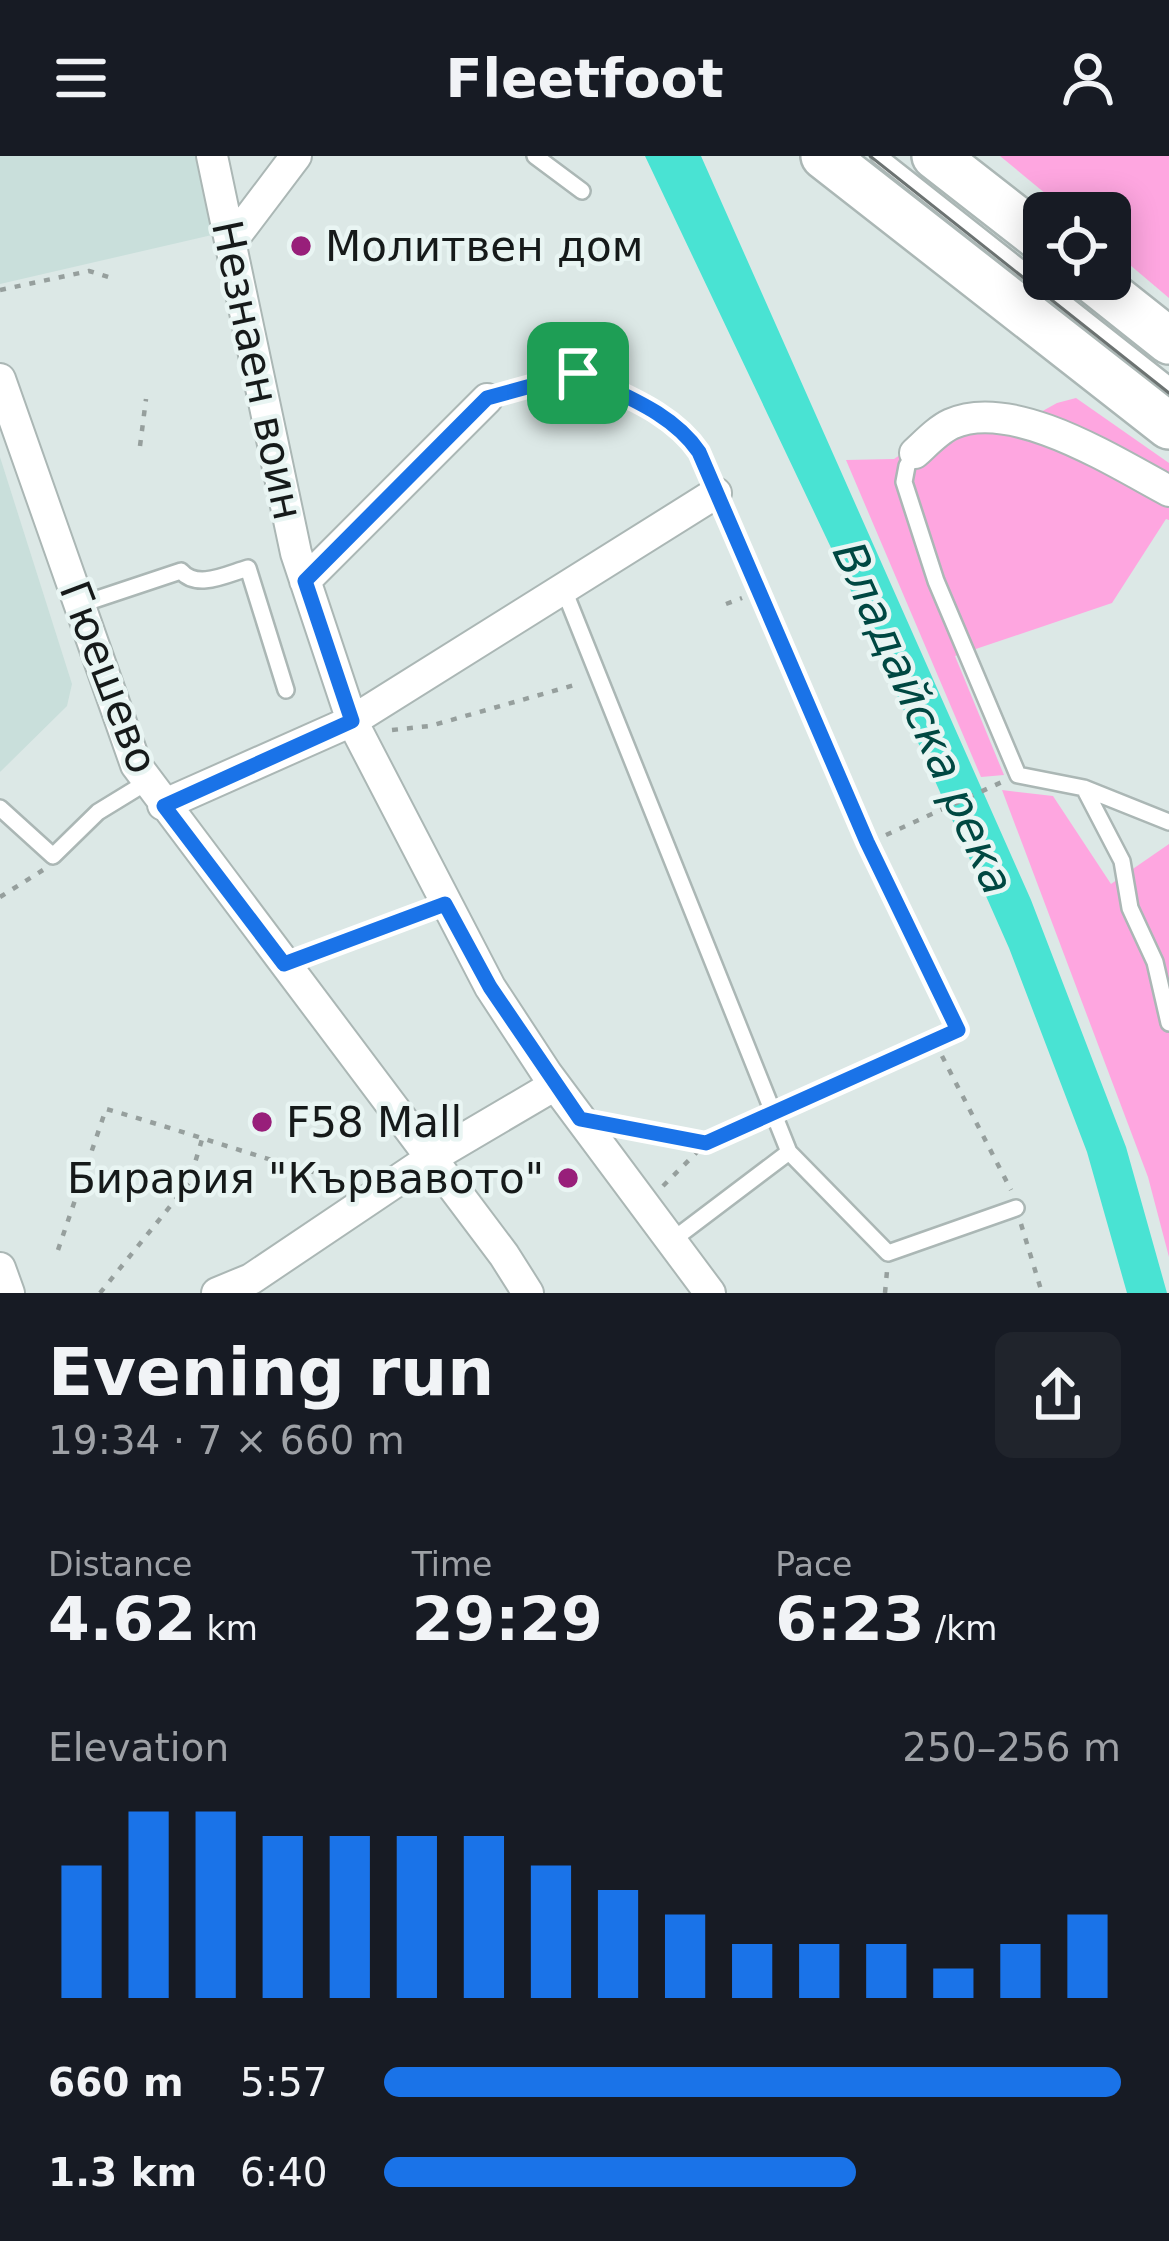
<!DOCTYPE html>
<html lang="en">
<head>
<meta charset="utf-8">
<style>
  :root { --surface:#171b24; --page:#20242c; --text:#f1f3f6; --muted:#9ea1a6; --accent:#1a73e8 }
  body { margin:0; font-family:"DejaVu Sans",sans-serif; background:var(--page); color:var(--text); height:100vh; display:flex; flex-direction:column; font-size:45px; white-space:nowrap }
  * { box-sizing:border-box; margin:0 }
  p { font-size:39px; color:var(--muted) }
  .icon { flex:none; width:66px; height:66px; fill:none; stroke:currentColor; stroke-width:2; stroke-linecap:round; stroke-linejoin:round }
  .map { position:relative; height:1137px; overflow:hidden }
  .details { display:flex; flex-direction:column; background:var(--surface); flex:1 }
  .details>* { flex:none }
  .controls { position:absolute; left:1023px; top:36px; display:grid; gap:24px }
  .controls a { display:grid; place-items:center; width:108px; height:108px; border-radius:18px; background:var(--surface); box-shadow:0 6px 30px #0003; font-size:60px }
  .pin { position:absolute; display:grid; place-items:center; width:102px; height:102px; color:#fff; margin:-51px; border-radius:24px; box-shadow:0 6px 18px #0006 }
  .round { display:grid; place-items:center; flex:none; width:126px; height:126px; border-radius:18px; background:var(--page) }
  .head { display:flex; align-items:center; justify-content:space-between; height:204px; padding:0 48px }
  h1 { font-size:66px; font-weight:600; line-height:90px }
  .stats { display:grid; grid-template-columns:repeat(3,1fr); gap:18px; height:204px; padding:12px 48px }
  .stats div { display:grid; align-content:center }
  .stats b { font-size:60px; font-weight:600 }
  .stats small { font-size:33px; font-weight:400 }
  .stats p { font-size:33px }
  .chart { height:336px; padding:24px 48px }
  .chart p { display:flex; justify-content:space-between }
  .chart svg { width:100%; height:216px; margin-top:12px; stroke:var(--accent); stroke-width:6 }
  ul { padding:0 48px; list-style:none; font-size:39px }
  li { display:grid; grid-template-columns:192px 144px 1fr; align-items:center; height:90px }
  li i { height:30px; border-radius:15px; background:var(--accent) }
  header { display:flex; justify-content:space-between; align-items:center; height:156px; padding:0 48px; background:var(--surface); font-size:54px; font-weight:600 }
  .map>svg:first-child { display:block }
  .built { fill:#c9dfdb }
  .green { fill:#fea6e0 }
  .water { fill:#49e3d3 }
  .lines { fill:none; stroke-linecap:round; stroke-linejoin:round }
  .service-casing { stroke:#abb7b5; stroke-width:20 }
  .minor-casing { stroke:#abb7b5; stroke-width:34 }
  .primary-casing { stroke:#abb7b5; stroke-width:50 }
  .path { stroke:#969f9d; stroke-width:4.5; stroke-dasharray:6 9; stroke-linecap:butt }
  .service { stroke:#fff; stroke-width:15 }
  .minor { stroke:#fff; stroke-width:30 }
  .primary { stroke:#fff; stroke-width:45 }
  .tram { stroke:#6c7372; stroke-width:3 }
  .route-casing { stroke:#fff; stroke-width:24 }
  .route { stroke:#1a73e8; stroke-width:15 }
  .poi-dot { fill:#981f7a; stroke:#e9f5f3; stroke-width:4.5 }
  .labels { text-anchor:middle; stroke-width:9; stroke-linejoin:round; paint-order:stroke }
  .poi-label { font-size:42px; fill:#161a1a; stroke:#e9f5f3; text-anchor:start }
  .street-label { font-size:42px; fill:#161a1a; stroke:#e9f5f3 }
  .water-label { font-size:45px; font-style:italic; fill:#004842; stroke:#e9f5f3 }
</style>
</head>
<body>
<header><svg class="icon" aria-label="menu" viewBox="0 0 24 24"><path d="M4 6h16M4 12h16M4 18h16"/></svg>Fleetfoot<svg class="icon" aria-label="person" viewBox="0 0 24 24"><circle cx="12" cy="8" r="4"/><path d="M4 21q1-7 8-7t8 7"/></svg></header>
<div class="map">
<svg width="1169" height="1137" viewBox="0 0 1169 1137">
  <rect width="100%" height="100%" fill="#dce8e6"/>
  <!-- built -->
  <path class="built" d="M 0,0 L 195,0 L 212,79 L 0,128 Z
    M 0,301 L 72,528 L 67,550 L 0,616 Z"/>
  <!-- green -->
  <path class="green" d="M 1000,0 L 1169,0 L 1169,142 L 1110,92 L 1110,57 L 1069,57 Z
    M 1076,242 L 1169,307 L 1169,364 L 1166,363 L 1112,447 L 955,500 L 1004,619 L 981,621 L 846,304 L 894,303 L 966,254 L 1030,262 L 1057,247 Z
    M 1002,634 L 1053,640 L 1111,728 L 1169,688 L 1169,1101 L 1148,1021 Z"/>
  <!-- water -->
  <path class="water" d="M 645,0 L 701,0 L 1031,744 L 1126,991 L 1167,1137 L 1127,1137 L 1087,996 L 1009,792 L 843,417 Z"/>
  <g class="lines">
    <defs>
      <path id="service" d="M 535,0 L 582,35
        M 879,0 L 1169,229
        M 578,217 C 621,239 671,255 699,296 L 867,686 L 958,874 L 775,955
        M 915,297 L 907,310 L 904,326 L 936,425 L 1018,619 L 1084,632 L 1169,666
        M 564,434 L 789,996 L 888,1097 L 1016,1052
        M 79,449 L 181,415 C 197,434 227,418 248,412 L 286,534
        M 1084,632 L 1122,705 L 1130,752 L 1155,806 L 1169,867
        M 0,652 L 53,700 L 98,656 L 147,626
        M 285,808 L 445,748
        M 670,1086 L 789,996"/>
      <path id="minor" d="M 212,0 L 296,397 L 352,565 L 490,831 L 547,918 L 710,1137
        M 231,86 L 296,0
        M 0,223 L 136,609 L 504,1099 L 528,1137
        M 915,297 C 926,287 938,274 951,268 C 1013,240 1116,307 1169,335
        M 305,425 L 487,243
        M 163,649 L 352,565 L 716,337
        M 0,1112 L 9,1137
        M 217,1137 L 251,1123 L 431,1002 L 555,929"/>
      <path id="primary" d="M 824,0 L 1169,270
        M 935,0 L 1044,85
        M 1091,123 L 1169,185"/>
    </defs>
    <!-- service casing -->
    <use href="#service" class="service-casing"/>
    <!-- minor casing -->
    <use href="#minor" class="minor-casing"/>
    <!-- primary casing -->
    <use href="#primary" class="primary-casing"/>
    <!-- path -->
    <path class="path" d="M 0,134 L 89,115 L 115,123
      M 514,235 L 561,222
      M 140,290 L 146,243
      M 726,448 L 742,442
      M 392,574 L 430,570 L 578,528
      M 886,679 L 1002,626
      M 0,741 L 43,714
      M 942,900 L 1011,1034
      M 621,971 L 706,987 L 754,965
      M 663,1030 L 706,987
      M 1021,1068 L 1042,1137
      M 58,1094 L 106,953 C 188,976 266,1005 348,1025
      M 100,1137 L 189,1027 L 203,980
      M 885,1137 L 887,1115"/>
    <!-- service -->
    <use href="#service" class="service"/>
    <!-- minor -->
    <use href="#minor" class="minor"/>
    <!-- primary -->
    <use href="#primary" class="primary"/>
    <!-- tram -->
    <path class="tram" d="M 870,0 L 1169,237"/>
  </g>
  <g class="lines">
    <defs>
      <path id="route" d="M 578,217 C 621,239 671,255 699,296 L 867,686 L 958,874 L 706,987 L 580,963 L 490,831 L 445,748 L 284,808 L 164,650 L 352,565 L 305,425 L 487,242 Z"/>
    </defs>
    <!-- route casing -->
    <use href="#route" class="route-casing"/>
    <!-- route -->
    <use href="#route" class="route"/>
  </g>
  <!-- markers -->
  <g class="poi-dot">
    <circle cx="301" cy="90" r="12"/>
    <circle cx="262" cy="966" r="12"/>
    <circle cx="568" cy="1022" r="12"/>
  </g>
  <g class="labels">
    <!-- poi labels -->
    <g class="poi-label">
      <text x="325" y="105">Молитвен дом</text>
      <text x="286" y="981">F58 Mall</text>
      <text x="544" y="1037" text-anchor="end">Бирария "Кървавото"</text>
    </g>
    <!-- street labels -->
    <g class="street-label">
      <text transform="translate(258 214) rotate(78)" y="15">Незнаен воин</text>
      <text transform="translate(109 521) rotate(69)" y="15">Гюешево</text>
    </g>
    <!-- water labels -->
    <g class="water-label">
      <text transform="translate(924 562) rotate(66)" y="16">Владайска река</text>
    </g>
  </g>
</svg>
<div class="controls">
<a><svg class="icon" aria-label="locate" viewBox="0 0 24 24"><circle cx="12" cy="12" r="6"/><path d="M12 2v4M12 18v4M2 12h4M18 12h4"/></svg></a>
</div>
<div class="pin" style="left:578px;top:217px;background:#1e9e55"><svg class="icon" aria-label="arrive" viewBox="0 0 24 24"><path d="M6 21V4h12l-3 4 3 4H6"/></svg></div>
</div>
<section class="details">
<div class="head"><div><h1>Evening run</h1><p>19:34 · 7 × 660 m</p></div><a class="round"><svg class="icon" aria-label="share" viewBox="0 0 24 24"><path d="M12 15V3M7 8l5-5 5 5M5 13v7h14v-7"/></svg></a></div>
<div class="stats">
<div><p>Distance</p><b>4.62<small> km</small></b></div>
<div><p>Time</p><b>29:29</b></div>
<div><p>Pace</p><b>6:23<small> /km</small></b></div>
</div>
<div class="chart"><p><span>Elevation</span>250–256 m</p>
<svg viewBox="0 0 160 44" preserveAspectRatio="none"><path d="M5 44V17M15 44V6M25 44V6M35 44V11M45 44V11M55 44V11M65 44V11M75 44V17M85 44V22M95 44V27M105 44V33M115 44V33M125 44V33M135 44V38M145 44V33M155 44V27"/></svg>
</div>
<ul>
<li><b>660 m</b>5:57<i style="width:100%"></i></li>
<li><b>1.3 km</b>6:40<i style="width:64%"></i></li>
</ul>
</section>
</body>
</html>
